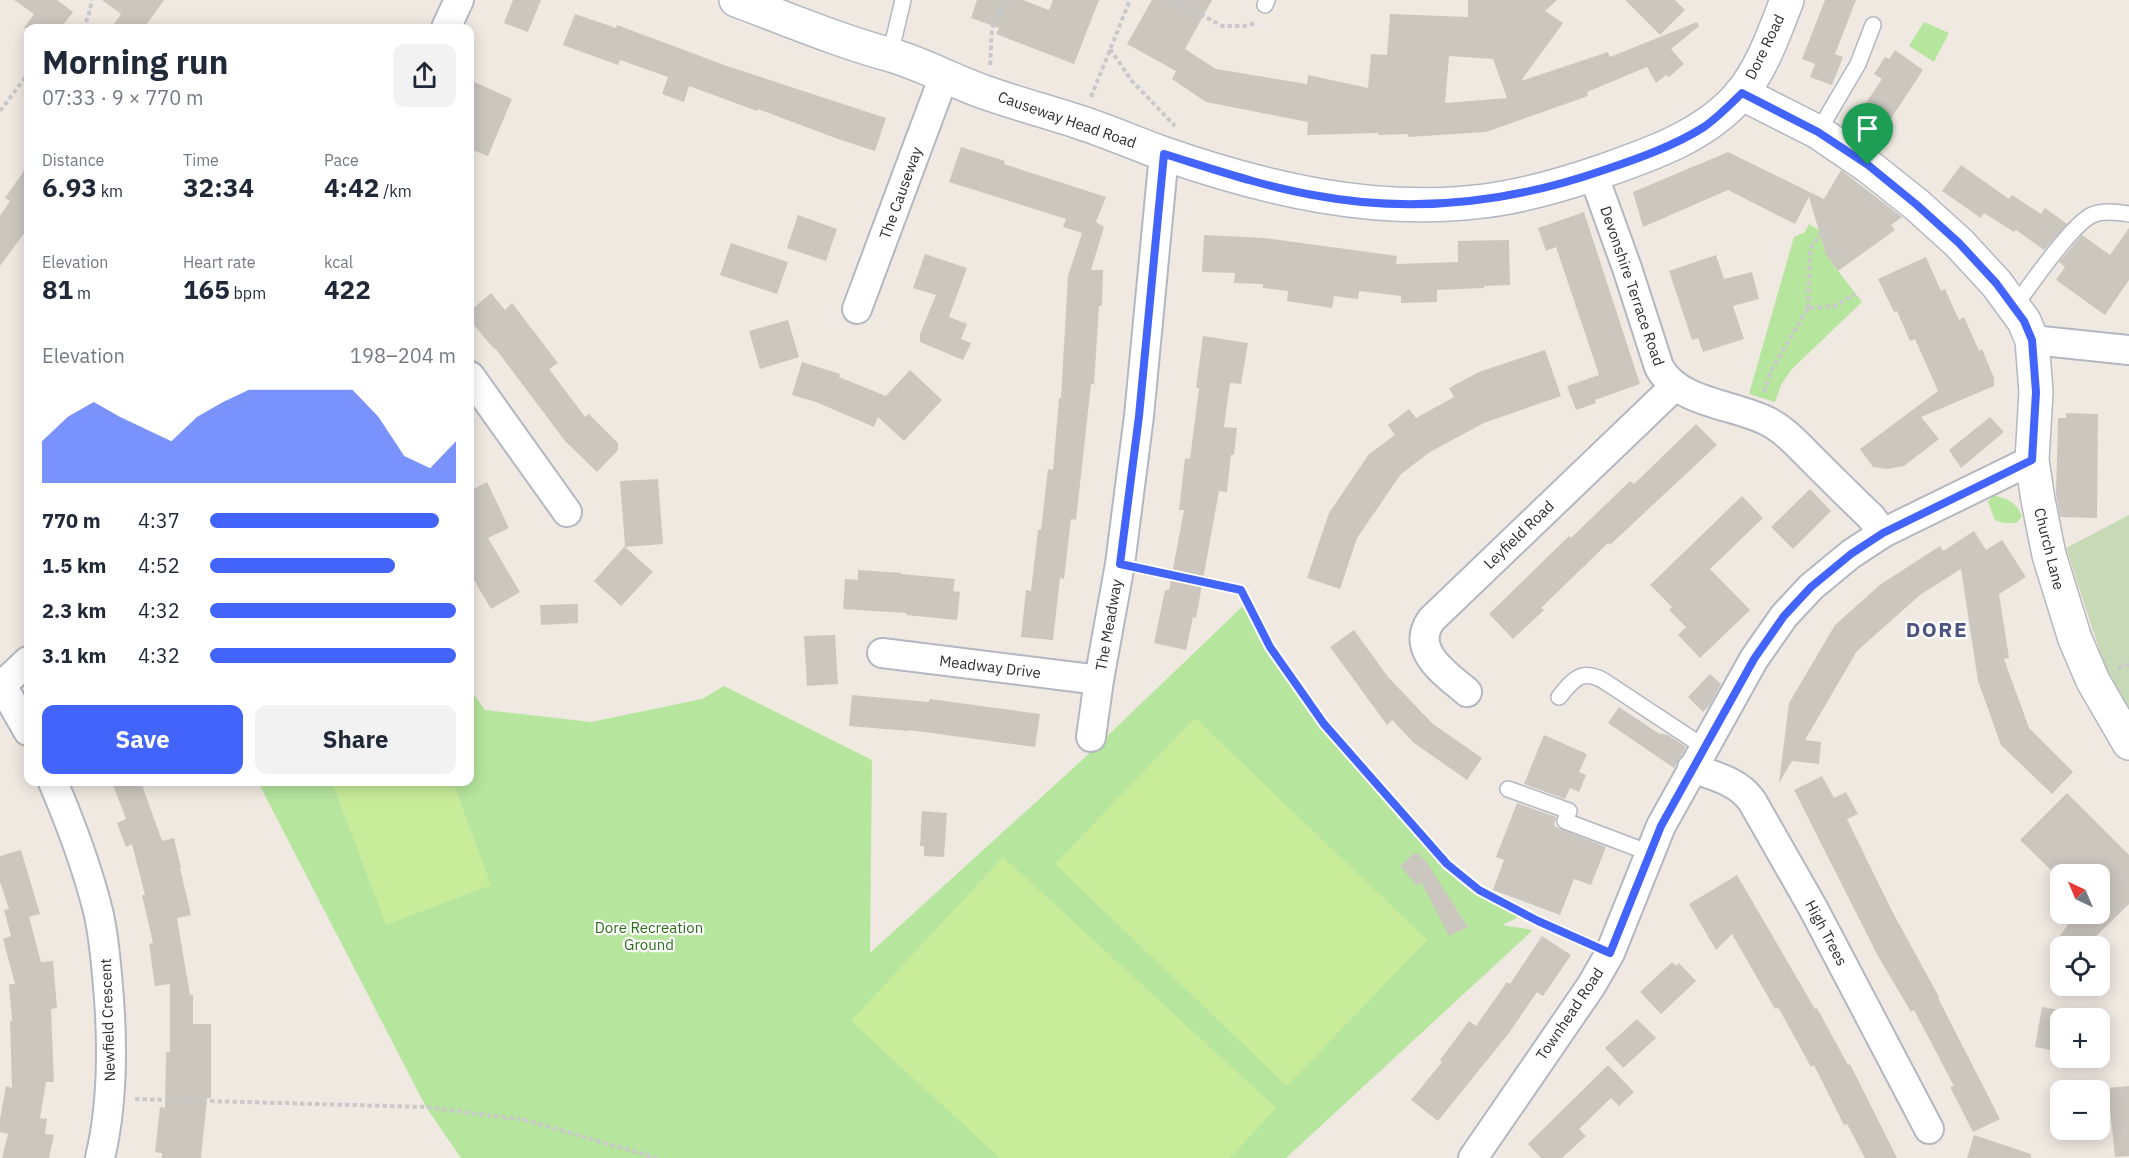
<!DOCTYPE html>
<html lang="en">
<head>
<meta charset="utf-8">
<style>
  :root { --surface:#fff; --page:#f2f2f3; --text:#1f2937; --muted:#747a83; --accent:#4264fb }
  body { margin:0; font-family:"IBM Plex Sans",sans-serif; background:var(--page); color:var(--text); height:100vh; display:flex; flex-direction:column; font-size:22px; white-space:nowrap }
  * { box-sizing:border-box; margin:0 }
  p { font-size:20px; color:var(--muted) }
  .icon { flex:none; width:33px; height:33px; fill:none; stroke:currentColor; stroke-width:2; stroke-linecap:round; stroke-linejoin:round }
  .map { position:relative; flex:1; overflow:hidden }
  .side { position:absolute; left:24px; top:24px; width:450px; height:762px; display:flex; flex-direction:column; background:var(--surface); border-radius:12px; box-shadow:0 3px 15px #0003 }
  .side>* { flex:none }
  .needle { width:39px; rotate:316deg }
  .controls { position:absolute; left:2050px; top:864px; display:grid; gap:12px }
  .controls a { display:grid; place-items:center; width:60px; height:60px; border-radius:12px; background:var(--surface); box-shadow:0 3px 15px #0003; font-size:30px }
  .pin { position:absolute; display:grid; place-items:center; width:51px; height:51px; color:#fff; margin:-62px -26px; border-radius:50% 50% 50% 0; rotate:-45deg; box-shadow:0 0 6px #0007 }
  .pin .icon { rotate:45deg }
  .round { display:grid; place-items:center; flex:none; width:63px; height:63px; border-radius:12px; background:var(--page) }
  .overview { display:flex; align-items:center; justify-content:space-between; height:102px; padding:0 18px }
  h1 { font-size:33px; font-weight:700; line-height:45px }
  .figures { display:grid; grid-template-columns:repeat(3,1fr); gap:9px; height:102px; padding:6px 18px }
  .figures div { display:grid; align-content:center }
  .figures b { font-size:26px; font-weight:700 }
  .figures small { font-size:16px; font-weight:400 }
  .figures p { font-size:16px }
  .chart { height:168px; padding:12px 18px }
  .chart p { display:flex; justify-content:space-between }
  .chart svg { width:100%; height:108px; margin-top:6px; fill:var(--accent); opacity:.7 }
  .button { display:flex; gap:12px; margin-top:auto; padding:12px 18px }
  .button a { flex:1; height:69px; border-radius:12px; background:var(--accent); color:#fff; font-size:24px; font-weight:700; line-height:69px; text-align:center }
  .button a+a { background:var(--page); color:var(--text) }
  ul { padding:0 18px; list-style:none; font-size:20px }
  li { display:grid; grid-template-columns:96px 72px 1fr; align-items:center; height:45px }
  li i { height:15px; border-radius:8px; background:var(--accent) }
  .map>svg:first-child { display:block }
  .green { fill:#b6e59e }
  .cemetery { fill:#c8d9b8 }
  .pitch { fill:#c9ec9a }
  .building { fill:#cbc7bf; fill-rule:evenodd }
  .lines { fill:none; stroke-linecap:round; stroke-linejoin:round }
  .lane-casing { stroke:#b4b7c1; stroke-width:18 }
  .street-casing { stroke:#b4b7c1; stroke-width:32 }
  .secondary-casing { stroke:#b4b7c1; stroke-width:36 }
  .path { stroke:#c9c9c9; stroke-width:4; stroke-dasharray:4.5 3; stroke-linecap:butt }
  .lane { stroke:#fff; stroke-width:15 }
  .street { stroke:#fff; stroke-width:28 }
  .secondary { stroke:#fff; stroke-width:33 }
  .route-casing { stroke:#fff; stroke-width:12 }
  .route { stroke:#4264fb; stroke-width:8 }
  .labels { text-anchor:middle; stroke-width:4.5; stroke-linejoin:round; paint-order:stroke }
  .street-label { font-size:15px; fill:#2e2e2e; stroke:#fff }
  .park-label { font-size:15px; fill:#2c6e1b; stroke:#fff }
  .district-label { font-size:21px; font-weight:bold; letter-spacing:1.5px; fill:#4d5680; stroke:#fff }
</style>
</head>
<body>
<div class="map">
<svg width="2129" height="1158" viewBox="0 0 2129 1158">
  <rect width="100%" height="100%" fill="#efe9e1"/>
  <!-- green -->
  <path class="green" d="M 1924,22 L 1949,33 L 1934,62 L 1909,46 Z
    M 1809,224 L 1824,233 L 1821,239 L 1824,247 L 1830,251 L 1832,263 L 1862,302 L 1791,370 L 1781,385 L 1775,402 L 1749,394 L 1794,237 L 1805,232 Z
    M 1993,495 C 2009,500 2016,501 2022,517 L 2016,523 L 2003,523 L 1995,520 L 1988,502 Z
    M 1243,606 L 1267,650 L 1319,725 L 1440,865 L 1471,891 L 1515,914 L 1517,918 L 1502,925 L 1533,930 L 1286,1158 L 461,1158 L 426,1107 L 258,782 L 470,782 L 470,689 L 485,710 L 591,722 L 702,699 L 724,686 L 872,760 L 870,953 L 1081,761 Z"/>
  <!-- cemetery -->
  <path class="cemetery" d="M 2129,515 L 2129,712 L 2103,661 L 2066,548 Z"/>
  <!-- pitch -->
  <path class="pitch" d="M 1195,718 L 1427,940 L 1287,1086 L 1055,864 Z
    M 332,782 L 453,782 L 491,885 L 386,925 Z
    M 1003,857 L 1276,1108 L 1230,1158 L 1000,1158 L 851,1021 Z"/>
  <!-- building -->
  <path class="building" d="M 14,0 L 57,0 L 73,12 L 61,28 L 24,28 L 34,14 Z
    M 102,0 L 164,0 L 144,28 L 111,28 L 121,14 Z
    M 513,0 L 541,0 L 528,32 L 504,23 Z
    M 977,0 L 1023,0 L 1049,10 L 1053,0 L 1099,0 L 1074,64 L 996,34 L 999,28 L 971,18 Z
    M 1152,0 L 1212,0 L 1185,49 L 1216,69 L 1307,84 L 1308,75 L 1368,88 L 1371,54 L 1387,55 L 1390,14 L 1468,17 L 1468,0 L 1557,0 L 1545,11 L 1563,23 L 1521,81 L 1608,52 L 1610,57 L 1697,22 L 1699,26 L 1671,49 L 1684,64 L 1669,77 L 1666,75 L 1656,83 L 1647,67 L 1587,92 L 1588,96 L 1486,132 L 1408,137 L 1408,134 L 1378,135 L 1378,133 L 1307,135 L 1308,122 L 1206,102 L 1172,79 L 1176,71 L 1127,44 ZM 1449,56 L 1493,59 L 1507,98 L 1445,103 Z
    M 1625,0 L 1675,0 L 1685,10 L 1660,35 Z
    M 1825,0 L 1856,0 L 1835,54 L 1843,57 L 1832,85 L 1810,77 L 1815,64 L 1802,59 Z
    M 575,14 L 616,28 L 617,25 L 727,66 L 886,118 L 875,151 L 838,139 L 758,109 L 757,111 L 689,86 L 684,102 L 662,94 L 668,77 L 620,60 L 618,65 L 563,45 Z
    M 1895,50 L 1923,70 L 1874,144 L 1850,127 L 1882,79 L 1874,74 L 1885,57 L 1889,59 Z
    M 470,80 L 512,99 L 488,156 L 470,149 Z
    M 961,147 L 1005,161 L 1004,164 L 1106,197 L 1096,222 L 1104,227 L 1091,270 L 1103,270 L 1102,306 L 1099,306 L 1094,384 L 1091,384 L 1076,520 L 1071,519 L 1064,579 L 1060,578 L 1053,640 L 1021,637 L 1026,590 L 1031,591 L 1038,530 L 1041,530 L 1048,469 L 1053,470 L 1059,398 L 1061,398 L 1068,276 L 1082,233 L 1063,227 L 1066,219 L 949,182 Z
    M 1728,152 L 1824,199 L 1841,170 L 1902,217 L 1891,225 L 1895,230 L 1838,271 L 1826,255 L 1809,197 L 1795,224 L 1728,190 L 1643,227 L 1633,192 Z
    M 28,165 L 28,228 L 0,266 L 0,216 L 10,201 L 5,198 Z
    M 1961,165 L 2009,199 L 2012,195 L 2041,214 L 2045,208 L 2067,224 L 2044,250 L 2016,230 L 2014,232 L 1984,213 L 1981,218 L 1942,191 Z
    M 1584,212 L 1640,384 L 1595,400 L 1596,403 L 1576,410 L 1567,386 L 1599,375 L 1556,247 L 1546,251 L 1538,228 Z
    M 798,215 L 837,229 L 826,261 L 787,248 Z
    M 2129,228 L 2129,280 L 2105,315 L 2056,280 L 2065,267 L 2059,262 L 2082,235 L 2110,255 Z
    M 1204,235 L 1265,238 L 1397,256 L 1396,264 L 1458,262 L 1458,241 L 1509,240 L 1510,285 L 1484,286 L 1484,288 L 1437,290 L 1437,302 L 1401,303 L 1401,296 L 1359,291 L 1358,299 L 1334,296 L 1332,308 L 1287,301 L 1288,291 L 1263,288 L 1263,284 L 1234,283 L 1235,273 L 1202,272 Z
    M 731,243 L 788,262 L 777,294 L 720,275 Z
    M 925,254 L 967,268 L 949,317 L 967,324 L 961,339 L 971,343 L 963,360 L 920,342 L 920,334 L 936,295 L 913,288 Z
    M 1716,255 L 1724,279 L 1752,272 L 1759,299 L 1733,306 L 1744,339 L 1703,352 L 1698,338 L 1692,340 L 1669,271 Z
    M 1926,257 L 1941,291 L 1945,289 L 1959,320 L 1964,317 L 1979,351 L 1982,349 L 1994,378 L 1994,386 L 1921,417 L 1939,439 L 1904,466 L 1888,469 L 1873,467 L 1860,449 L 1938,391 L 1915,339 L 1910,341 L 1897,311 L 1894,312 L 1878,279 Z
    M 491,293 L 505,310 L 512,303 L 558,363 L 549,369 L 585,417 L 589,414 L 618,443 L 618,450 L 597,472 L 565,441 L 495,348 L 494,349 L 470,320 L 470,311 Z
    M 788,320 L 799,357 L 760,369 L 749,331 Z
    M 1203,336 L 1248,343 L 1241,384 L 1230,383 L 1224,427 L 1237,428 L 1234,455 L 1231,455 L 1227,492 L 1219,491 L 1196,618 L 1193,617 L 1186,650 L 1154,643 L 1165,590 L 1169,590 L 1184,510 L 1179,510 L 1185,458 L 1190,459 L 1199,388 L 1196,388 Z
    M 1545,350 L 1561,396 L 1484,423 L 1430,452 L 1401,474 L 1357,538 L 1340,589 L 1307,578 L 1329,513 L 1369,454 L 1395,435 L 1388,425 L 1409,409 L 1416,418 L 1454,397 L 1449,388 L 1479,372 Z
    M 802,362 L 840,374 L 839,377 L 886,396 L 910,370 L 942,400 L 904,441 L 878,417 L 874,427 L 816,402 L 792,395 Z
    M 2066,413 L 2098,414 L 2097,518 L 2060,517 L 2056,495 L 2058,418 L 2066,418 Z
    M 1990,417 L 2004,432 L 1961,468 L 1949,450 Z
    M 1696,424 L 1717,445 L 1610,545 L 1608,543 L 1541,608 L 1544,610 L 1513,639 L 1489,614 L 1569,536 L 1571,538 L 1630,481 L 1634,484 Z
    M 658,479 L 663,544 L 625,547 L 653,572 L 621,606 L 594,581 L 625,546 L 620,481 Z
    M 487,482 L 509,528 L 488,538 L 520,592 L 491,609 L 470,573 L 470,491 Z
    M 1810,489 L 1831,511 L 1793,549 L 1771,527 Z
    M 1742,496 L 1763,518 L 1710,569 L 1750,610 L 1700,658 L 1678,635 L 1686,627 L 1669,610 L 1672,607 L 1650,585 Z
    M 1974,531 L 1986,550 L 2002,540 L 2026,577 L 1999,594 L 2009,658 L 2004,659 L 2029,728 L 2073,772 L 2052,794 L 2001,745 L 1978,681 L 1961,569 L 1920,595 L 1857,651 L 1805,740 L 1821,742 L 1819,764 L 1792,761 L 1779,783 L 1789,703 L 1835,625 L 1881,584 L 1940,546 L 1943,551 Z
    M 858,570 L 901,573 L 901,574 L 955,579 L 953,591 L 960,592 L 957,620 L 906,615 L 906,613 L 843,609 L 845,579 L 858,580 Z
    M 578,604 L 578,623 L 541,625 L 540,605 Z
    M 1354,630 L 1388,677 L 1433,724 L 1482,758 L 1467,780 L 1414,743 L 1392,720 L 1387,725 L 1330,647 Z
    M 835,635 L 838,684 L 807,686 L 804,636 Z
    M 1710,674 L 1721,684 L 1710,705 L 1703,712 L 1688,697 Z
    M 852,695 L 929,702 L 930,699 L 1040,714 L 1035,747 L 909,730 L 909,731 L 849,726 Z
    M 1619,707 L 1658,733 L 1668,735 L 1686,747 L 1674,768 L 1608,723 Z
    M 1544,735 L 1587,754 L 1579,772 L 1586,775 L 1579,792 L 1570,788 L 1565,799 L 1524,784 Z
    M 1822,776 L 1834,798 L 1846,792 L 1858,814 L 1847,819 L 1892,911 L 1939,997 L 1938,998 L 2000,1119 L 1973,1132 L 1950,1087 L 1954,1086 L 1914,1010 L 1911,1012 L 1878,956 L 1794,790 Z
    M 112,782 L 141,782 L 162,841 L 174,838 L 181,868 L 180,868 L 191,915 L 177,918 L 190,995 L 193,995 L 193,1024 L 211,1024 L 211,1098 L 207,1098 L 201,1158 L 162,1158 L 162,1153 L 155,1152 L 160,1107 L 165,1108 L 166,1052 L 170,1052 L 170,984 L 155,986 L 149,944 L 153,943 L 142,895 L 145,895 L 132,844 L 126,847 L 117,823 L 126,819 Z
    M 2067,793 L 2129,855 L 2129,904 L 2086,946 L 2072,946 L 2059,937 L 2076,914 L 2100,914 L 2100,874 L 2055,874 L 2020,840 Z
    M 1517,803 L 1556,817 L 1554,826 L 1606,847 L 1591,885 L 1574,879 L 1560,915 L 1493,890 L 1504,860 L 1496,857 Z
    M 922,811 L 947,813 L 944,857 L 924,856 L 924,846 L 920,846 Z
    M 21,850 L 40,914 L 29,917 L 41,962 L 53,961 L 57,1008 L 51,1009 L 54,1082 L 46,1082 L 40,1118 L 47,1119 L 45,1134 L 54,1135 L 49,1158 L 2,1158 L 8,1134 L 0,1132 L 0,1119 L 6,1086 L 12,1088 L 10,1021 L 12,1021 L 9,984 L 15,984 L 3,939 L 11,936 L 4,910 L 9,909 L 0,882 L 0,856 Z
    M 1416,852 L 1427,863 L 1468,927 L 1449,936 L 1421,882 L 1417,886 L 1400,866 Z
    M 1737,875 L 1815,1009 L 1817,1008 L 1848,1065 L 1850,1064 L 1897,1158 L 1865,1158 L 1847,1124 L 1844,1125 L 1814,1065 L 1811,1067 L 1778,1007 L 1775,1009 L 1732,934 L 1716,950 L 1689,904 Z
    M 1542,936 L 1571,955 L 1543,996 L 1537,992 L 1509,1033 L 1438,1121 L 1411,1100 L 1442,1062 L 1440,1060 L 1469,1021 L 1476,1026 L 1507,982 L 1510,984 Z
    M 1672,962 L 1676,966 L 1679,963 L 1696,981 L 1661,1014 L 1640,992 Z
    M 2042,1007 L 2061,1010 L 2061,1052 L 2035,1047 Z
    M 1637,1019 L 1656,1038 L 1623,1068 L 1605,1048 Z
    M 1608,1065 L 1634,1092 L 1619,1106 L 1611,1098 L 1579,1129 L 1586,1136 L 1562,1158 L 1541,1158 L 1528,1144 Z
    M 2129,1086 L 2129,1156 L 2115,1157 L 2108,1088 Z
    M 1974,1135 L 2031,1154 L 2031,1158 L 1967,1158 Z"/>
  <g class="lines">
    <defs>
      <path id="lane" d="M 1265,5 L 1267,0
        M 890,55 L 903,0
        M 1818,132 L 1858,64 L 1873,25
        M 2014,307 C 2030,286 2071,225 2092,215 C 2103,210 2118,212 2129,214
        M 1559,697 C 1573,680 1581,668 1604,681 L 1704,747
        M 1508,789 L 1569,811 L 1565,821 L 1650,853"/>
      <path id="street" d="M 446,28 L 459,0
        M 1593,174 L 1627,268 L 1659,367 C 1678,403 1733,404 1767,421 C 1785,430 1798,445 1812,459 C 1832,479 1851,498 1871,517 L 1883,533
        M 857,309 L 944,76
        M 2032,340 L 2129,350
        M 470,376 L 567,512
        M 882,653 L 1099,680
        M 0,682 L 28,731
        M 0,687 L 28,661
        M 1467,692 C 1446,674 1410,651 1431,620 L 1675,386
        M 1091,737 L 1099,680 L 1120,564 L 1139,416 L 1164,154
        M 1692,768 C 1714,776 1738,781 1752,801 L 1813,908 L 1929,1129
        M 53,782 C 70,822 86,864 97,907 C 103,929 105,953 107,975 C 113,1036 114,1099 100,1158
        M 1473,1158 L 1591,986 L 1610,953 L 1661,826 L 1754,659 L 1784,616 L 1811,587 L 1851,554 L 1883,533 L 2032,460"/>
      <path id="secondary" d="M 736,0 C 787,19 839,41 891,55 C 922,64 953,81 984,92 C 1015,103 1048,112 1079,122 C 1107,131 1134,143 1162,153 C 1265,189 1374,215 1484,201 C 1525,196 1565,184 1603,171 C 1652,154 1706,135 1740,95 C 1762,69 1775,31 1787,0
        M 1741,93 L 1818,132 L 1868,166 L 1917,205 L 1959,243 L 1996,283 L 2024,321 L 2032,340 L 2036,392 L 2032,460 L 2038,500 L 2049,555 L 2075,639 L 2093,681 L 2129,743"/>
    </defs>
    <!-- lane casing -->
    <use href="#lane" class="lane-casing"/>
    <!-- street casing -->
    <use href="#street" class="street-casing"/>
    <!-- secondary casing -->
    <use href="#secondary" class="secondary-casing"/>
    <!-- path -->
    <path class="path" d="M 1174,0 L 1222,26 L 1244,26 L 1256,23
      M 81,28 L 88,18 L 92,0
      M 1110,49 L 1132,81 L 1175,126
      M 990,65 L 992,28 L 1005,0
      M 1091,97 L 1130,0
      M 0,111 L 28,74
      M 1808,308 L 1810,249 L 1822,232
      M 1764,392 L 1771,371 L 1808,308 L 1834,306 L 1855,294
      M 1145,569 L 1241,590 L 1270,647 L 1325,724 L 1447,864 L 1479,890 L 1538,921 L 1587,943
      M 2118,668 L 2129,665
      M 135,1099 L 426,1107 L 525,1120 L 657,1158"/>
    <!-- lane -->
    <use href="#lane" class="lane"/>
    <!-- street -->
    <use href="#street" class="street"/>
    <!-- secondary -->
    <use href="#secondary" class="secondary"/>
  </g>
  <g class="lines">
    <defs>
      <path id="route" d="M 1742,93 L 1818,132 L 1868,165 L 1917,205 L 1959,243 L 1996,283 L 2024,321 L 2032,340 L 2036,392 L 2032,460 L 1883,533 L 1851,554 L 1811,587 L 1784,616 L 1754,659 L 1661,826 L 1610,953 L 1538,921 L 1479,890 L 1447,864 L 1324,724 L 1270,647 L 1241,590 L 1120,564 L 1139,416 L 1164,154 C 1213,169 1262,186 1313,195 C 1412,214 1509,203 1604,170 C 1637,159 1674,146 1704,127 C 1718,117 1730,105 1742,93 Z"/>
    </defs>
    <!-- route casing -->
    <use href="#route" class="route-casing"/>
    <!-- route -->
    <use href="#route" class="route"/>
  </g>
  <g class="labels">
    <!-- street labels -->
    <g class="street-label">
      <text transform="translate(1765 47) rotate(-64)" y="5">Dore Road</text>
      <text transform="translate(1067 120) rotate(19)" y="5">Causeway Head Road</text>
      <text transform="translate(901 193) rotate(-70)" y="5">The Causeway</text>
      <text transform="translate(1632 286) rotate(71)" y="5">Devonshire Terrace Road</text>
      <text transform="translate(1519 535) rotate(-44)" y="5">Leyfield Road</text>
      <text transform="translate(2049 549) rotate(76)" y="5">Church Lane</text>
      <text transform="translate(1109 625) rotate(-80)" y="5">The Meadway</text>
      <text transform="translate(990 667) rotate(7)" y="5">Meadway Drive</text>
      <text transform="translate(1826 933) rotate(62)" y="5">High Trees</text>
      <text transform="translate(1570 1014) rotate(-56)" y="5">Townhead Road</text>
      <text transform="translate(108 1020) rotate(-92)" y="5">Newfield Crescent</text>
    </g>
    <!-- park labels -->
    <g class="park-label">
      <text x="649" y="933">Dore Recreation<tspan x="649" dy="17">Ground</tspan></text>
    </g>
    <!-- district labels -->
    <g class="district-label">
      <text x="1937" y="637">DORE</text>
    </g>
  </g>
</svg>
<div class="controls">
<a><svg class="needle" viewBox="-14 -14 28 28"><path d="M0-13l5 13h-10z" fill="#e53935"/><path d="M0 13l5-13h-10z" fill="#747a83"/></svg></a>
<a><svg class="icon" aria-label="locate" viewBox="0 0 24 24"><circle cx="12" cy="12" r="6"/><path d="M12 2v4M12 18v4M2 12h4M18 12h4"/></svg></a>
<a>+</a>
<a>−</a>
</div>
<div class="pin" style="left:1868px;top:165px;background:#1e9e55"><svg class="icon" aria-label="arrive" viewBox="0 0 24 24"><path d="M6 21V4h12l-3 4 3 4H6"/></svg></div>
<section class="side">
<div class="overview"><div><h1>Morning run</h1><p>07:33 · 9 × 770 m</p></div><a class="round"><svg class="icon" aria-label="share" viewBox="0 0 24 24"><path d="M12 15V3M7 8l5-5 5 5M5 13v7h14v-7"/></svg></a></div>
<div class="figures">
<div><p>Distance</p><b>6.93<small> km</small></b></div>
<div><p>Time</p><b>32:34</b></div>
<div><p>Pace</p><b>4:42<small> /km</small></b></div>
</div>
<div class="figures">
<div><p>Elevation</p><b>81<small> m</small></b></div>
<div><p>Heart rate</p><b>165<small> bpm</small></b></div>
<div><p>kcal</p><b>422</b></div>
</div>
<div class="chart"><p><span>Elevation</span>198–204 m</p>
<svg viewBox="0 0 160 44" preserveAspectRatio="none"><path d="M0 44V27L10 17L20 11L30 17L40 22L50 27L60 17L70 11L80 6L90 6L100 6L110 6L120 6L130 17L140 33L150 38L160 27V44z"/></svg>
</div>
<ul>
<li><b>770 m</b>4:37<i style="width:93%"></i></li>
<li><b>1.5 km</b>4:52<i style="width:75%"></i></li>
<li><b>2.3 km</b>4:32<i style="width:100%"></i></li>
<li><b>3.1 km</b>4:32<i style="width:100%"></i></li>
</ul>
<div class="button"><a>Save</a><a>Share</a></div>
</section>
</div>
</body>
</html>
